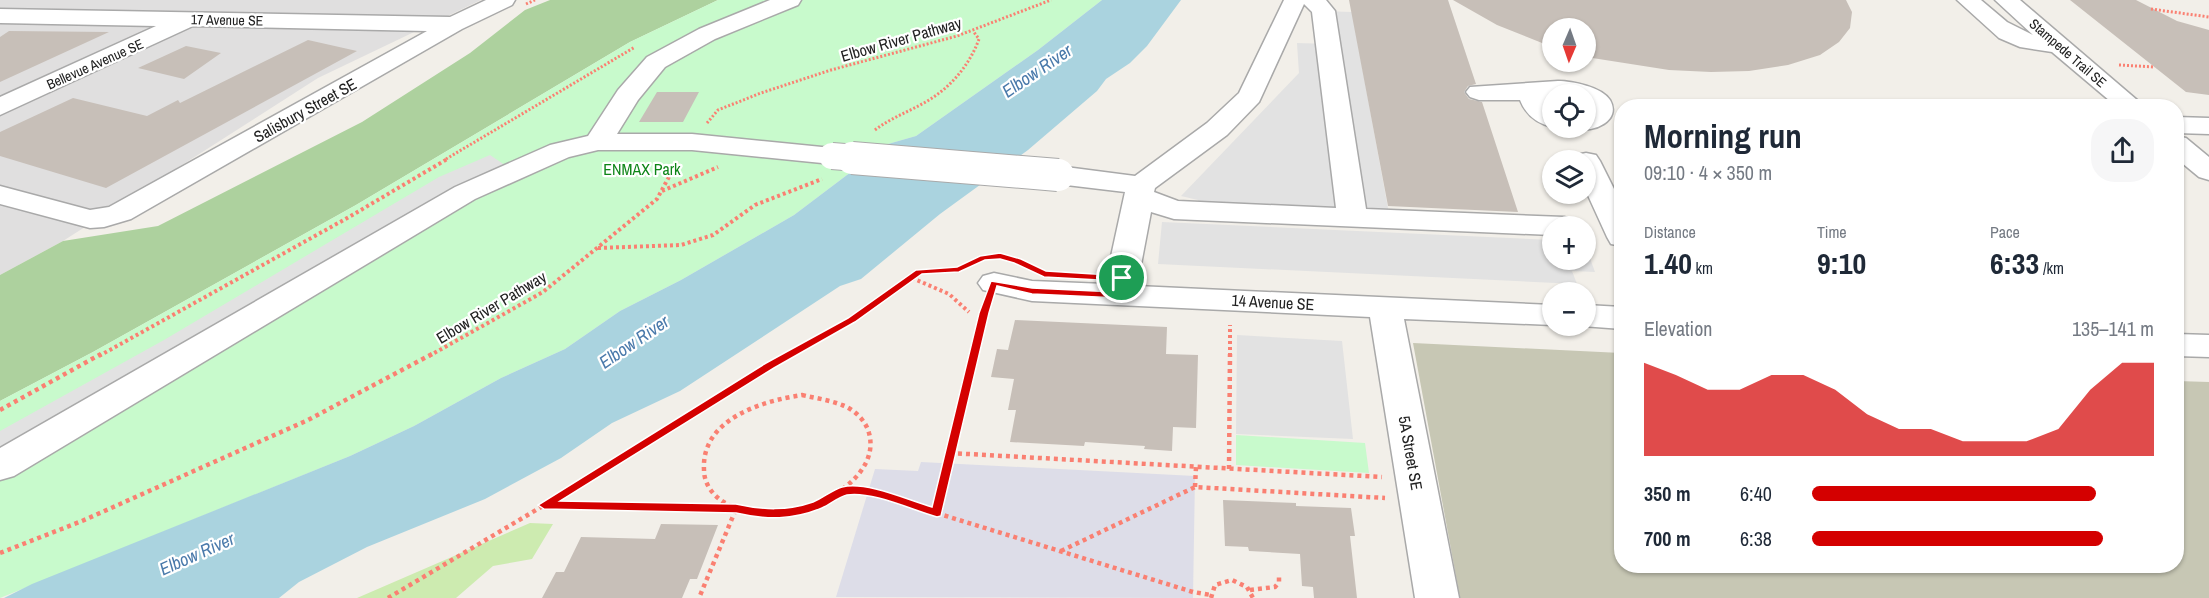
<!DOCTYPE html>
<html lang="en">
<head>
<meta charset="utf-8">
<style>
  :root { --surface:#fff; --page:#f6f6f7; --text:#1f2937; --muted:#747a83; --accent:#d40000 }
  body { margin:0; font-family:"Archivo Narrow",sans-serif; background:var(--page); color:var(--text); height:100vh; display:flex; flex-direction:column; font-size:22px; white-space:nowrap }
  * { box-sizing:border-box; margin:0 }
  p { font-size:20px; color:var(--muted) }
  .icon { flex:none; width:33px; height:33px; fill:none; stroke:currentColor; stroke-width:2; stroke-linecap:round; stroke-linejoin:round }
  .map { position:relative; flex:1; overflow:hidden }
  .details { position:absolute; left:1614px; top:99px; width:570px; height:474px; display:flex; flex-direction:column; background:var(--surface); border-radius:24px; box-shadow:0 2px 4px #0004 }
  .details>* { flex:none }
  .needle { width:39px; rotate:182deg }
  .fabs { position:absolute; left:1542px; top:18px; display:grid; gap:12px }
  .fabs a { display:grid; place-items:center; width:54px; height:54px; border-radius:50%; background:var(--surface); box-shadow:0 2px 4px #0004; font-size:30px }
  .pin { position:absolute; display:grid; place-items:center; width:51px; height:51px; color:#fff; margin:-26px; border:3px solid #fff; border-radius:50%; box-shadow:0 2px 6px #0007 }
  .round { display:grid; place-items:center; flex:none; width:63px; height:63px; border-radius:24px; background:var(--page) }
  .head { display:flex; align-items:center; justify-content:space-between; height:102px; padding:0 30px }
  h1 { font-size:33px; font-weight:700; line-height:45px }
  .stats { display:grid; grid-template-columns:repeat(3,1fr); gap:9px; height:102px; padding:6px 30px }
  .stats div { display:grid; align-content:center }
  .stats b { font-size:30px; font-weight:700 }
  .stats small { font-size:16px; font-weight:400 }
  .stats p { font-size:16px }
  .chart { height:168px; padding:12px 30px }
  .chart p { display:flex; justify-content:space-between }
  .chart svg { width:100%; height:108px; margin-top:6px; fill:var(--accent); opacity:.7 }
  ul { padding:0 30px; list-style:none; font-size:20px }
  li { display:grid; grid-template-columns:96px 72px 1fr; align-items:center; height:45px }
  li i { height:15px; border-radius:8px; background:var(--accent) }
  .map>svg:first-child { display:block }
  .residential { fill:#e0dfdf }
  .construction { fill:#c7c7b4 }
  .grass { fill:#cdebb0 }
  .forest { fill:#add19e }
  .park { fill:#c8facc }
  .parking { fill:#e2e2e2 }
  .plaza { fill:#dddde8 }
  .water { fill:#aad3df }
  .building { fill:#c7bfb8 }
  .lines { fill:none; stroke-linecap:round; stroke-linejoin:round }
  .minor-casing { stroke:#a9a9a9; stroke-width:3 }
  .path-far2 { stroke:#fa8072; stroke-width:3; stroke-dasharray:2 2; stroke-linecap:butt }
  .path-far1 { stroke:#fa8072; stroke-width:4; stroke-dasharray:3 3; stroke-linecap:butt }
  .path { stroke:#fa8072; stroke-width:4.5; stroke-dasharray:4 4; stroke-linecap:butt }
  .minor { fill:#fff; fill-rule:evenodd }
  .minor-bridge-far1-casing { stroke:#a9a9a9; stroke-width:28; stroke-linecap:butt }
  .minor-bridge-casing { stroke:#a9a9a9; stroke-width:34; stroke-linecap:butt }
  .minor-bridge-far1 { stroke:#fff; stroke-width:26 }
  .minor-bridge { stroke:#fff; stroke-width:32 }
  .route { fill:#d40000; stroke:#fff; stroke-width:1.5; fill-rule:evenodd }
  .labels { text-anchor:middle; stroke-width:4.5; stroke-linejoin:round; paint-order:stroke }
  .far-street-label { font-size:14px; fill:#222; stroke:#fff }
  .street-label { font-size:16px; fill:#222; stroke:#fff }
  .park-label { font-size:16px; fill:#0c8416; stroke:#fff }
  .water-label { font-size:18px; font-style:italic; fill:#4a7aab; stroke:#fff }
</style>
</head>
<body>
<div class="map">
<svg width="2209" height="598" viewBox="0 0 2209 598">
  <rect width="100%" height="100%" fill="#f2efe9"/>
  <!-- residential -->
  <path class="residential" d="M 0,0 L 481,0 L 318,78 L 63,241 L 0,275 Z"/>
  <!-- construction -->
  <path class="construction" d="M 1413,343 L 1621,353 L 1622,566 L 2176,566 L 2177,381 L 2209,382 L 2209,598 L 1460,598 Z"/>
  <!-- grass -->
  <path class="grass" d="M 530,523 L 553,524 L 532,559 L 493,566 L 456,598 L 357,598 Z"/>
  <!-- forest -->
  <path class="forest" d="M 550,0 L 718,0 L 630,42 L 356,205 L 93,352 L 0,401 L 0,275 L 63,241 L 158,226 L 362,122 L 470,53 L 525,10 Z"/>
  <!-- park -->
  <path class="park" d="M 718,0 L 1102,0 L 1038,50 L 916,136 L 888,144 L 794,215 L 681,280 L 620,311 L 565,349 L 501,378 L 414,426 L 350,456 L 0,598 L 0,401 L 93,352 L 356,205 L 630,42 Z
    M 1236,435 L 1365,443 L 1369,473 L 1236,465 Z"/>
  <!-- parking -->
  <path class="parking" d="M 1323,11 L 1352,12 L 1390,219 L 1197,211 L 1198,200 L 1181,196 L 1299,73 L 1297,43 L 1328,44 Z
    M 490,155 L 515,172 L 454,207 L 294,308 L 0,480 L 0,431 L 164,340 L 439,177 Z
    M 1162,222 L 1552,240 L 1552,260 L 1586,260 L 1586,247 L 1595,272 L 1572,271 L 1577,284 L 1158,264 Z
    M 1237,335 L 1342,341 L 1353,439 L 1236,434 Z"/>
  <!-- plaza -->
  <path class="plaza" d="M 921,462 L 1195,476 L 1193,598 L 836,597 L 875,469 L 918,471 Z"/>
  <!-- water -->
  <path class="water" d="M 1102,0 L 1181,0 L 1147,46 L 1130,63 L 1106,79 L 1097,91 L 1028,150 L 940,214 L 861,279 L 840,286 L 680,391 L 612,423 L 561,458 L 485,499 L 367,547 L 299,582 L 279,598 L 4,598 L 32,584 L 350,456 L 414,426 L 501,378 L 565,349 L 620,311 L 681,280 L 794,215 L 888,144 L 916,136 L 1038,50 Z"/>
  <!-- building -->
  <path class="building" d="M 1349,0 L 1448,0 L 1476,84 L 1468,86 L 1464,92 L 1469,99 L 1482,102 L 1518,212 L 1388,206 Z
    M 1453,0 L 1846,0 L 1852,12 L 1850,28 L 1839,42 L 1820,55 L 1788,65 L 1749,71 L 1711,72 L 1669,70 L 1586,57 L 1586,28 L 1552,28 L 1552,47 L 1497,25 Z
    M 2070,0 L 2136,0 L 2177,21 L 2209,30 L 2209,95 L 2186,92 Z
    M 9,31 L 109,32 L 0,82 L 0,37 Z
    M 308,40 L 357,51 L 106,188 L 0,156 L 0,132 L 73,98 L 147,116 L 178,100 L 180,103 Z
    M 186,46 L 221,53 L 184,79 L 138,68 Z
    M 657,92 L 699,92 L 683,122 L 639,122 Z
    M 1015,320 L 1167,327 L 1166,354 L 1198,355 L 1196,428 L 1173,427 L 1172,451 L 1144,449 L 1145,446 L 1085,442 L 1084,446 L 1010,442 L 1016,410 L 1008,410 L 1014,379 L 991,377 L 997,349 L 1008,350 Z
    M 1223,500 L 1296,503 L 1296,506 L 1351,508 L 1355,536 L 1350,536 L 1357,598 L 1314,598 L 1313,587 L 1302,586 L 1300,554 L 1249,551 L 1248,547 L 1225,546 Z
    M 661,524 L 718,525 L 697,579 L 690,579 L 682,598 L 542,598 L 556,572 L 564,572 L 581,537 L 655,539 Z"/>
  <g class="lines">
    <defs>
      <path id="minor" d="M 486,0 L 515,0 L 512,5 L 462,29 L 131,219 L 104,227 L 90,228 L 0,204 L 0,186 L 90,210 L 109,207 L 427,31 L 193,26 L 0,115 L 0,97 L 156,26 L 0,23 L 0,9 L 450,17 Z
        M 770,0 L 801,0 L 798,5 L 715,39 L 665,67 L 638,100 L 617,134 L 692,134 L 832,148 L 842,150 L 846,156 L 842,162 L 832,164 L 692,150 L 598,150 L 569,157 L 475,199 L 14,476 L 0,480 L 0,448 L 455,187 L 550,145 L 588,136 L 618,90 L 647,57 L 699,29 Z
        M 1284,0 L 1326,0 L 1335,11 L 1366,209 L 1564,217 L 1575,220 L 1579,226 L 1552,226 L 1552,235 L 1174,219 L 1151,212 L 1137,286 L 1552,305 L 1552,325 L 1404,319 L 1459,598 L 1415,598 L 1370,317 L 1032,301 L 983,290 L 978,283 L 983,276 L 994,273 L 1032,281 L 1105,284 L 1125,192 L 1058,184 L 1048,181 L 1044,175 L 1048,169 L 1058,166 L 1135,176 L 1207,123 L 1239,93 ZM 1304,4 L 1312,12 L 1336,208 L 1178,201 L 1154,192 L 1155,188 L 1227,135 L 1259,102 Z
        M 1957,0 L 1981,0 L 2007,22 L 2033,35 L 1995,0 L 2020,0 L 2144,106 L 2116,106 L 2052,52 L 2020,47 L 1999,38 Z
        M 1558,81 C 1572,81 1602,87 1610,100 C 1622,121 1593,133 1576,129 L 1586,128 L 1586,94 L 1552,94 L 1552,97 L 1546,100 L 1552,107 L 1552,127 C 1536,123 1526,115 1520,100 L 1479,100 L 1470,97 L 1466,92 L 1470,87 Z
        M 2176,117 L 2209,118 L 2209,134 L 2176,133 Z
        M 2176,136 L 2186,138 L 2209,157 L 2209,180 L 2199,177 L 2176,158 Z
        M 1586,153 L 1596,155 L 1600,161 L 1622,205 L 1622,246 L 1611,244 L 1607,237 L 1586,191 L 1586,160 L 1572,160 L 1576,155 Z
        M 1586,305 L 1622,307 L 1622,329 L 1582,326 L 1586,326 Z
        M 2176,334 L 2209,335 L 2209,357 L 2176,356 Z"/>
    </defs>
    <!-- minor casing -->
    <use href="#minor" class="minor-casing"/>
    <!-- path-far2 -->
    <path class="path-far2" d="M 526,4 L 535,0
      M 2151,9 L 2209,17
      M 2119,65 L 2155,67
      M 707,123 L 718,110 L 761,93 L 831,70 L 957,36 L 1051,0
      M 875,130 C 892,117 911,111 929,100 C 952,86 970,64 979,39 L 973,31
      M 446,159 L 635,47"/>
    <!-- path-far1 -->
    <path class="path-far1" d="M 662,191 L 718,167
      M 598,248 L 681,245 L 713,235 L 755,205 L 822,179
      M 912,278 L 949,294 L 969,312
      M 99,356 L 349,217 L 449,158
      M 429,356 L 543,292 L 657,199 L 677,162
      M 787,356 L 852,320 L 920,272 L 959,269 L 983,258 L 1000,256 L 1022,263
      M 974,356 L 987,303
      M 1230,356 L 1230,325"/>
    <!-- path -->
    <path class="path" d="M 802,395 C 815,398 829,400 842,405 C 854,409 866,421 869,433 C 881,476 819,510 783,513 C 767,515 744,513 729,505 C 716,499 704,486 704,470 C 701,419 762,401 802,395 Z
      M 0,410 L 101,354
      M 950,453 L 1382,477
      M 1229,469 L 1230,354
      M 1195,487 L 1196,467
      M 844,491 L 868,492 L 1193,592 L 1211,595
      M 545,505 L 736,509 L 699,598
      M 937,513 L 975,354
      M 1061,551 L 1195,487 L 1385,498
      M 0,553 L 82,521 L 308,420 L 432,354
      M 1250,590 L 1275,587 L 1279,582 L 1279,577
      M 388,598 L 568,491 L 790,354
      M 1211,598 L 1215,585 L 1232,580 L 1247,587 L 1253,598"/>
    <!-- minor -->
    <use href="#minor" class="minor"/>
    <defs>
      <path id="minor-bridge-far1" d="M 832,156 L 870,159"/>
      <path id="minor-bridge" d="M 852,158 L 1058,175"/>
    </defs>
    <!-- minor-bridge-far1 casing -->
    <use href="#minor-bridge-far1" class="minor-bridge-far1-casing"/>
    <!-- minor-bridge casing -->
    <use href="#minor-bridge" class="minor-bridge-casing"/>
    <!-- minor-bridge-far1 -->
    <use href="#minor-bridge-far1" class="minor-bridge-far1"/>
    <!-- minor-bridge -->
    <use href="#minor-bridge" class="minor-bridge"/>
  </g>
  <!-- route -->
  <path class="route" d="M 1000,253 L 1021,259 L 1046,271 L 1126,276 L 1124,295 L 1119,298 L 1032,294 L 997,286 L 989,313 L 941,516 L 937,517 C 912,510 872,491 847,495 C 838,497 830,505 822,508 C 793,520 766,520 736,513 L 544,509 L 538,505 L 766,363 L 848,318 L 916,270 L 957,267 L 980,256 ZM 1000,259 L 1014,263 L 1044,277 L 1117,281 L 1115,292 L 1032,288 L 991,281 L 979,313 L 932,507 C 908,500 867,481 842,487 C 832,490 823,498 813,502 C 787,511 763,510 736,504 L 560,501 L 774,368 L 855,322 L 922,274 L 959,272 L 985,260 Z"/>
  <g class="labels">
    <!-- far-street labels -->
    <g class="far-street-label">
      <text transform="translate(227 20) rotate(1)" y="5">17 Avenue SE</text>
      <text transform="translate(2068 53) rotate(41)" y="5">Stampede Trail SE</text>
      <text transform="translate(95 64) rotate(-24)" y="5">Bellevue Avenue SE</text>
    </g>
    <!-- street labels -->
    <g class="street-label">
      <text transform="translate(901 39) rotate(-16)" y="6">Elbow River Pathway</text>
      <text transform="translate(305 110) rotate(-29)" y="6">Salisbury Street SE</text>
      <text transform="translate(1273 302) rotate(3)" y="6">14 Avenue SE</text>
      <text transform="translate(491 307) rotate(-31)" y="6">Elbow River Pathway</text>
      <text transform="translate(1411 453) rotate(80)" y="6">5A Street SE</text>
    </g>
    <!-- park labels -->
    <g class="park-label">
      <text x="642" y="175">ENMAX Park</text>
    </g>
    <!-- water labels -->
    <g class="water-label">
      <text transform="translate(1037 71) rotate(-34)" y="6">Elbow River</text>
      <text transform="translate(634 342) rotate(-34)" y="6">Elbow River</text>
      <text transform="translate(197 554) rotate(-24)" y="6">Elbow River</text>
    </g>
  </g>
</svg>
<div class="fabs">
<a><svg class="needle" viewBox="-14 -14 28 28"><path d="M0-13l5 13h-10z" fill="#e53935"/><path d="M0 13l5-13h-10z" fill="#747a83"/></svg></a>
<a><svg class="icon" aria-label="locate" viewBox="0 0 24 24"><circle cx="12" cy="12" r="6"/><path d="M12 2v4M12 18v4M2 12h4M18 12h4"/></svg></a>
<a><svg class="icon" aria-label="layers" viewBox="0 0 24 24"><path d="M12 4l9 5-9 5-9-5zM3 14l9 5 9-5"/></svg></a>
<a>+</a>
<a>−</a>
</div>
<div class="pin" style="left:1122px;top:278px;background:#1e9e55"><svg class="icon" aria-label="arrive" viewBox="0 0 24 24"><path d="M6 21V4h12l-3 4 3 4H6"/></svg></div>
<section class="details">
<div class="head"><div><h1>Morning run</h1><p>09:10 · 4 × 350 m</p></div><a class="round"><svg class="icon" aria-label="share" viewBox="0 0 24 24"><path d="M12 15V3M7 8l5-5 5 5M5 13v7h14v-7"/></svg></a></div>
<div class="stats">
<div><p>Distance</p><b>1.40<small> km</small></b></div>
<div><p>Time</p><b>9:10</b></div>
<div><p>Pace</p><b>6:33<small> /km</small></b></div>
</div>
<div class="chart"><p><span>Elevation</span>135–141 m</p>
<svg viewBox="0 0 160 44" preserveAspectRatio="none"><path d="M0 44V6L10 11L20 17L30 17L40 11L50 11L60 17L70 27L80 33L90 33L100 38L110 38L120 38L130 33L140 17L150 6L160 6V44z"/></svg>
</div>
<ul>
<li><b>350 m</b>6:40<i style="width:83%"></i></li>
<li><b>700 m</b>6:38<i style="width:85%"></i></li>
</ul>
</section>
</div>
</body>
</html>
